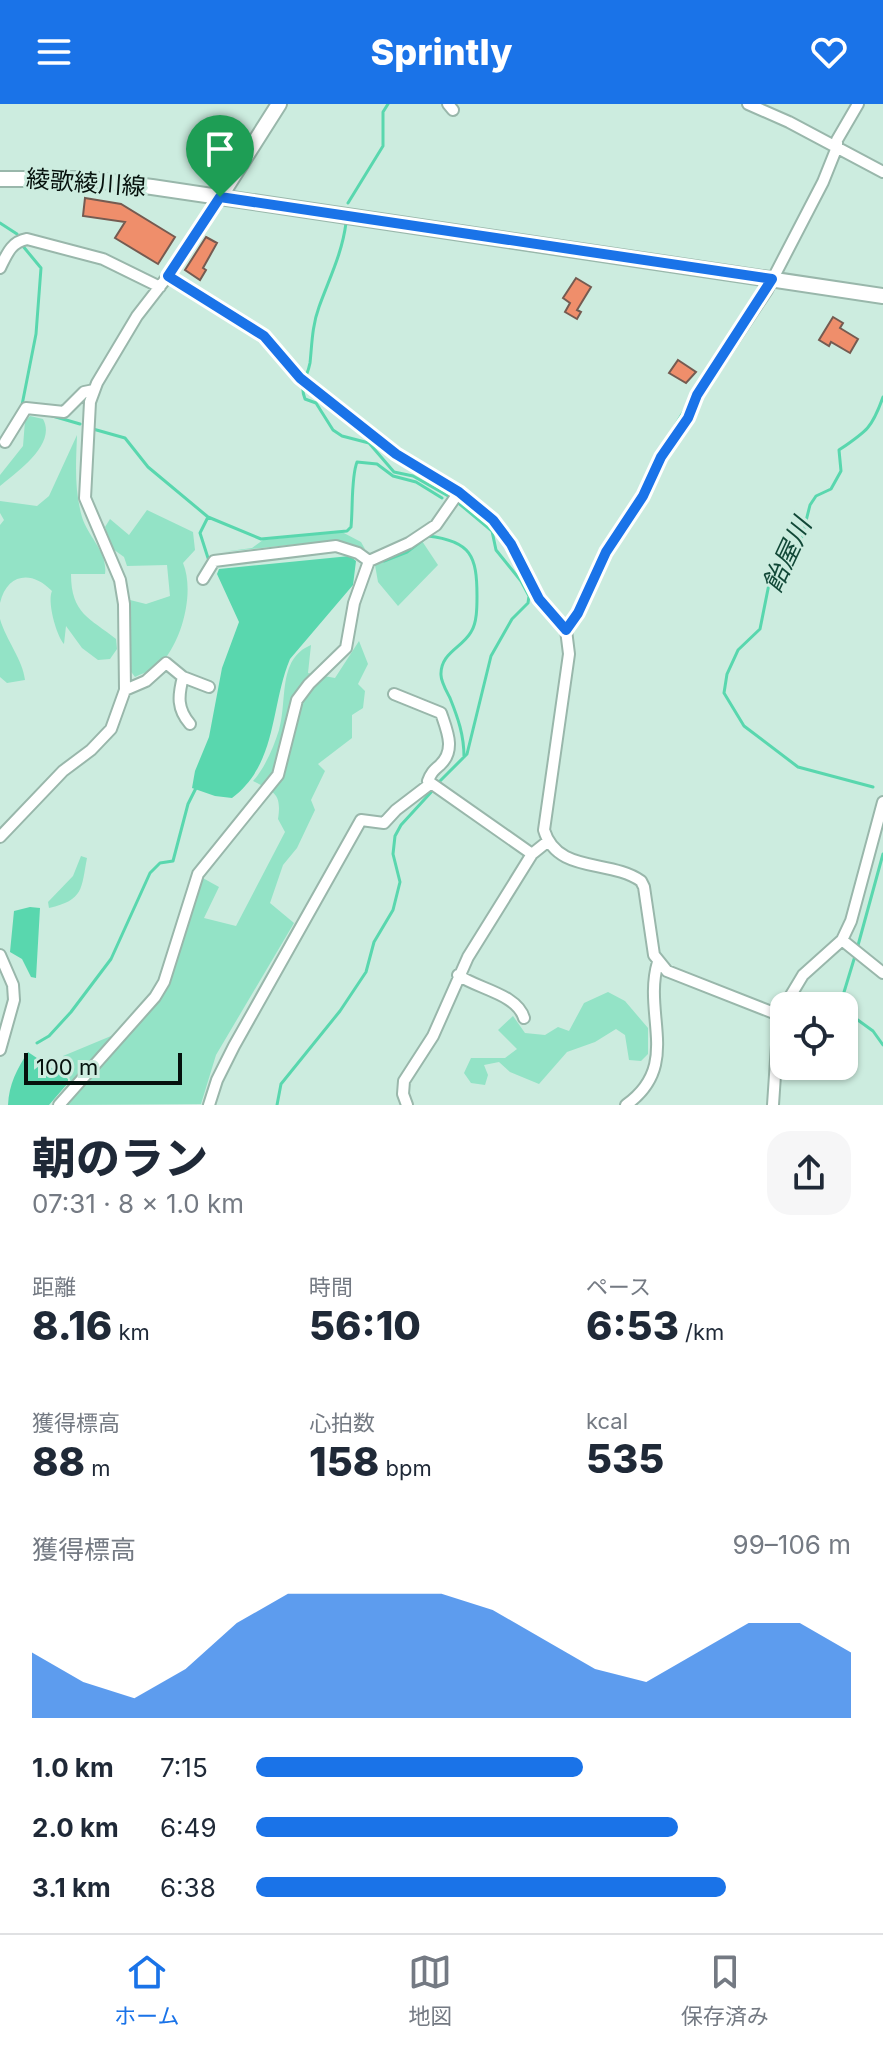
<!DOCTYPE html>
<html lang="ja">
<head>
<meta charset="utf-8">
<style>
  :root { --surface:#fff; --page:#f6f6f7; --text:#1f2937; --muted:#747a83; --line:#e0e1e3; --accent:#1a73e8 }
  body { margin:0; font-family:Inter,"Noto Sans JP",sans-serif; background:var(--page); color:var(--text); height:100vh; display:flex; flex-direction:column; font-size:30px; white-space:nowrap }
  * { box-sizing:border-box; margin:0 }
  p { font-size:26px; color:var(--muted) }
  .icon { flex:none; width:44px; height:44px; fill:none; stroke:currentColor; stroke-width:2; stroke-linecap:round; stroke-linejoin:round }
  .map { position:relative; height:1001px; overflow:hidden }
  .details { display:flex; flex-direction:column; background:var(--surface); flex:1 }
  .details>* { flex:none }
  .buttons { position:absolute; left:770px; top:888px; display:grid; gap:16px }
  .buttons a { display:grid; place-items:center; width:88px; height:88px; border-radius:16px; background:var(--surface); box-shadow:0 2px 6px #0004; font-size:40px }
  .scale { position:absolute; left:24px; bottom:20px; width:158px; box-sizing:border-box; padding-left:8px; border:4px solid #06110d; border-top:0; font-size:22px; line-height:28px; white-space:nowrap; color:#06110d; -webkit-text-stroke:6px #ccecdf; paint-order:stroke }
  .pin { position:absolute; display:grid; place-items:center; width:68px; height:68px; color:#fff; margin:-82px -34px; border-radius:50% 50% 50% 0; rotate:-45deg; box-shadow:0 0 8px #0007 }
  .pin .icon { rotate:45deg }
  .round { display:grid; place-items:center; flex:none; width:84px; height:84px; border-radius:24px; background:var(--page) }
  .overview { display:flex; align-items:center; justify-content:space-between; height:136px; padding:0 32px }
  h1 { font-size:44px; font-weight:800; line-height:60px }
  .metrics { display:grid; grid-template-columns:repeat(3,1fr); gap:12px; height:136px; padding:8px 32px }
  .metrics div { display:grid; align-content:center }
  .metrics b { font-size:40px; font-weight:800 }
  .metrics small { font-size:22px; font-weight:400 }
  .metrics p { font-size:22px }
  .chart { height:224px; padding:16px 32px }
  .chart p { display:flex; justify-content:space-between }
  .chart svg { width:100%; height:144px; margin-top:8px; fill:var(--accent); opacity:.7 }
  ul { padding:0 32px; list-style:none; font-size:26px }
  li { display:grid; grid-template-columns:128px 96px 1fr; align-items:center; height:60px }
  li i { height:20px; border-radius:10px; background:var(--accent) }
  header { display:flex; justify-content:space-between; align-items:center; height:104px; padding:0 32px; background:var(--accent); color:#fff; font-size:36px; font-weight:800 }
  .tabs { display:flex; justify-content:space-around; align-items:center; height:112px; border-top:2px solid var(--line); background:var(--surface); font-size:22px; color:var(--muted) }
  .tabs a { display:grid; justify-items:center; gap:4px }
  .tabs .on { color:var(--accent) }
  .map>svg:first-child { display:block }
  .green { fill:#93e3c6 }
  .water { fill:#59d7ae }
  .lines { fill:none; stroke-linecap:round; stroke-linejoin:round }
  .stream { stroke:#59d7ae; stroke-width:3 }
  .building { fill:#ef8e6b; stroke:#755b51; stroke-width:2 }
  .minor-casing { stroke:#99b7ab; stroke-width:14 }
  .tertiary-casing { stroke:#99b7ab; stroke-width:18 }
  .secondary-casing { stroke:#99b7ab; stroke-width:18 }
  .minor { stroke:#fff; stroke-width:10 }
  .tertiary { stroke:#fff; stroke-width:14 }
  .secondary { stroke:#fff; stroke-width:14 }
  .route-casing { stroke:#fff; stroke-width:16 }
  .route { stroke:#1a73e8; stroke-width:10 }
  .labels { text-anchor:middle; stroke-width:6; stroke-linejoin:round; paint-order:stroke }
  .street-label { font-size:24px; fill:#06110d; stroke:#ccecdf }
  .water-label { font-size:26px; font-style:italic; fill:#114837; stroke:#ccecdf }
</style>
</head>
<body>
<header><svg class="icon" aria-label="menu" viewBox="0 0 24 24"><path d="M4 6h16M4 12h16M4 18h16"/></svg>Sprintly<svg class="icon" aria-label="heart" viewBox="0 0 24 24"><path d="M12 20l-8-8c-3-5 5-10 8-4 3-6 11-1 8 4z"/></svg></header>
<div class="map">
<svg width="883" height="1001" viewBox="0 0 883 1001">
  <rect width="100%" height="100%" fill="#ccecdf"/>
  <!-- green -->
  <path class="green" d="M 30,312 L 43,315 C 57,340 17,368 0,382 L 0,371 L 23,342 L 25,317 Z
    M 77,331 C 76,359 74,385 82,413 C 88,433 108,448 105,470 L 71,470 C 71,510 90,514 116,535 L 117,545 L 110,555 L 98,556 L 82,544 L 66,522 L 64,540 C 56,531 47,497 52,487 C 32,466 7,469 0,499 L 0,421 L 4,416 L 0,409 L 0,397 L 37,402 L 49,392 Z
    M 147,406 L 193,428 L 195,446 L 183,459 C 194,486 184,528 167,552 C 160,563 146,568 135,573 L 129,565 L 130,496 L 146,500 L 170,492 L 167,461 L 127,462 L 124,453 L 113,445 L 105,423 L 110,415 L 129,431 Z
    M 342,428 L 361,438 L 365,445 L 336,436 L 222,448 L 252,444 L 263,436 Z
    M 420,434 L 438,461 L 398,502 L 378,478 L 375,461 C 388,449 406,447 420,434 Z
    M 0,515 C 6,536 23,556 25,576 L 7,579 L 0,573 Z
    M 359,537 L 368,560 L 358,580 L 365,587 L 363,604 L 352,611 L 352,634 L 318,660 L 325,667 L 311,696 L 315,706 L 297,744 L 283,761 L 270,799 L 294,819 L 216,951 L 201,1000 L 63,1001 L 74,989 L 63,952 L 123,927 L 155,883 L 180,815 L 201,773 L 219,783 L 204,814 L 236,822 L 285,728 L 278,715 C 282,689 274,688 253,677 C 265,664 274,642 279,626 C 288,596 277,555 311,541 L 308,569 L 335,574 Z
    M 81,752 L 87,754 C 81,785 84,796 49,804 L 48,798 L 73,772 Z
    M 608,888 L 625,897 L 648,924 L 648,950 L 641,957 L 629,956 L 625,931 L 616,925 L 595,938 L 567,948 L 539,980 L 510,968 L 499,958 L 484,961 L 488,971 L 485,981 L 471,979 L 464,969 L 471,954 L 505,954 L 517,945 L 498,926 L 513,912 L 525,929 L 545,931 L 558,923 L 569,927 L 584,899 Z"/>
  <!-- water -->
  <path class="water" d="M 350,452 L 356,457 L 353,481 L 290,555 C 270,603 278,659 232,694 L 215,692 L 192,684 L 195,667 L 209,633 L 222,564 L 239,518 L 217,470 L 219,465 Z
    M 30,803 L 40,804 L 36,874 L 31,873 L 22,855 L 10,848 L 14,807 Z
    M 28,948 L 68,975 L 68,979 L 49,1001 L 8,1001 C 9,980 17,965 28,948 Z"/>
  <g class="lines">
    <!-- stream -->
    <path class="stream" d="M 348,99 L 383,42 L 383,8 L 388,0
      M 0,119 L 17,130
      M 346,119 C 342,150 329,175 319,203 C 312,222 312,240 310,259 C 307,275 299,280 305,295 L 316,299 L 333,326 L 342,332 L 369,339 L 394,368 L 413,372 L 450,393
      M 750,203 L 761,186
      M 22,301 L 36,230 L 41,164 L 22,141
      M 49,311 L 80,320
      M 93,325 L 125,334 L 148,363 L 208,413 L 261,435 L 347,427 L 351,423 C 353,404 351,373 357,358 L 377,360 L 393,372 L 416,378 L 442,394
      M 653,358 L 690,297
      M 208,413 L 200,429 L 208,454
      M 384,457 L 407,448 L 428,432 C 471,437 477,452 477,492 C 477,503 477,519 471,528 C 462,544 440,549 441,571 C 441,578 447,588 450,594 C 458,614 464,631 464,653
      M 438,679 L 467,650 L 491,552 L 512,515 L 528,499 L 529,492 L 521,477 L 496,446 L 492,427 L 456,397
      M 873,683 L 798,663 L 744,622 L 724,589 L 727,570 L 738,546 L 760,525 L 769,480 L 802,433 L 810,401 L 816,392 L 831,385 L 841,367 L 839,346 C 867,327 872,324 883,293
      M 857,845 L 883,750
      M 842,902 L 841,898 L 855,852
      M 844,906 L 873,927 L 883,941
      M 37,939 L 49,932 L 71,908 L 111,855 L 150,769 L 160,759 L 173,757 L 188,700 L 197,682
      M 277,1001 L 281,980 L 340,907 L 366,868 L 374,838 L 393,806 L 400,778 L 393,750 L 395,732 L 401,721 L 434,685"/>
  </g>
  <!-- building -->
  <path class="building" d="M 85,94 L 121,100 L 175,133 L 158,160 L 115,134 L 125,118 L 83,112 Z
    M 206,133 L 217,139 L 203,164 L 206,166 L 200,176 L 185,166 Z
    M 576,174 L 591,183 L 577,206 L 581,208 L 577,215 L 565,208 L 570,199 L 563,194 Z
    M 833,213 L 843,219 L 840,224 L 858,235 L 850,249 L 831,238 L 829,242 L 819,236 Z
    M 678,256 L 696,268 L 686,279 L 669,269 Z"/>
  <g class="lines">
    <defs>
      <path id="minor" d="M 448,0 L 453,6
        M 748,0 L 789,18 L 883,68
        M 0,164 C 7,150 11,138 27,135 L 103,155 L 160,183
        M 168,172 L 264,232 L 300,274 L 396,350 L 459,388 L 493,416 L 511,440 L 539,495 L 566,526 L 569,550 L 544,726 C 557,770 610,755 641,777 L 644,783 L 654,851 L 667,867 L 779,911
        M 5,338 L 26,304 L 64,308 L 84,288 L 94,286
        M 203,475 L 214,457 L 336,442 L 358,449 L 369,457
        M 566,526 L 578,509 L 606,448 L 643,392 L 661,353 L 688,314 L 697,291 L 767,186 L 823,78 L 837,43 L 837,36 L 858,0
        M 183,573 C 178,592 177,605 190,620
        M 125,586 L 146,577 L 166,559 L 183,573 L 209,583
        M 394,590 L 441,609 C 447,627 456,646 440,661 C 433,667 431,669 428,677 L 532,750
        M 0,733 L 63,667 L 91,646 L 111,625 L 125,586 L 124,500 L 120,476 L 85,394 L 90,298 L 97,279 L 137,212 L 168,172 L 220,93
        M 842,836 L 883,869
        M 0,851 L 13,881 L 14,896 L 0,946
        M 458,871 C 478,885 517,890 524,914
        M 59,1001 L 155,893 L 164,878 L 198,770 L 278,671 L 297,596 L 309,580 L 346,544 L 354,499 L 369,457 L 409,439 L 436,421 L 459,388
        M 209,1001 L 217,976 L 234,942 L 361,716 L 384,719 L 396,706 L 430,680
        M 407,1001 L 403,990 L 404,977 L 433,932 L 468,853 L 532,750 L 547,738
        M 626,1001 C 682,961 642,911 658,858
        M 773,1001 L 779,911 L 803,871 L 842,836 L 851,817 L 883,698"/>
      <path id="tertiary" d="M 220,93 L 279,0"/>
      <path id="secondary" d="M 0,75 L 87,75 L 152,83 L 883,192"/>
    </defs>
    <!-- minor casing -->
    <use href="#minor" class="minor-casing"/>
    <!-- tertiary casing -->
    <use href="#tertiary" class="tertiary-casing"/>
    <!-- secondary casing -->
    <use href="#secondary" class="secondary-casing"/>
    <!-- minor -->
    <use href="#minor" class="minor"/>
    <!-- tertiary -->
    <use href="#tertiary" class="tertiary"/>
    <!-- secondary -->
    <use href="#secondary" class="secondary"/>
  </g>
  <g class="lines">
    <defs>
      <path id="route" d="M 220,93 L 772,175 L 697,291 L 688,314 L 661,353 L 643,392 L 606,448 L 578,509 L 566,526 L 539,495 L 511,440 L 493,416 L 459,388 L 396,350 L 300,274 L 264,232 L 168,172 Z"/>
    </defs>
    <!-- route casing -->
    <use href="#route" class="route-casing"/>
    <!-- route -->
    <use href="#route" class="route"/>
  </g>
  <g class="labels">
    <!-- street labels -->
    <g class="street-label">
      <text transform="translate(86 79) rotate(4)" y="8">綾歌綾川線</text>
    </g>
    <!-- water labels -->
    <g class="water-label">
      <text transform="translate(787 451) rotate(-65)" y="9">飴屋川</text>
    </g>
  </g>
</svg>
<div class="buttons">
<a><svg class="icon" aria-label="locate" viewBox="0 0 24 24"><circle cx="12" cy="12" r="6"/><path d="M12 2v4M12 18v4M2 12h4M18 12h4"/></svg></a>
</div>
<div class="scale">100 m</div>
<div class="pin" style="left:220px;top:93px;background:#1e9e55"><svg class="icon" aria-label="arrive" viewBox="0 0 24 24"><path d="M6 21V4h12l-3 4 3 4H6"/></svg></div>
</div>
<section class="details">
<div class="overview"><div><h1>朝のラン</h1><p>07:31 · 8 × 1.0 km</p></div><a class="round"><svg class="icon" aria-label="share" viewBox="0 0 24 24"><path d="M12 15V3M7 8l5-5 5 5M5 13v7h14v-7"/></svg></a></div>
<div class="metrics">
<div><p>距離</p><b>8.16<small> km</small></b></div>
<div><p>時間</p><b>56:10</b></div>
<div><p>ペース</p><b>6:53<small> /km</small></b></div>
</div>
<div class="metrics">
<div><p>獲得標高</p><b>88<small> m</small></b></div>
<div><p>心拍数</p><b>158<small> bpm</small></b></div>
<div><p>kcal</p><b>535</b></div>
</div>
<div class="chart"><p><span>獲得標高</span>99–106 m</p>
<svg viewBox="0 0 160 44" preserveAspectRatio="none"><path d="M0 44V24L10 33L20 38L30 29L40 15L50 6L60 6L70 6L80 6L90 11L100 20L110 29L120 33L130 24L140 15L150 15L160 24V44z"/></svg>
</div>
<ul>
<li><b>1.0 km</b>7:15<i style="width:55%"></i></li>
<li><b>2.0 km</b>6:49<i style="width:71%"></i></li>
<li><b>3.1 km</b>6:38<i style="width:79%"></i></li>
</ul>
</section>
<nav class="tabs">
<a class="on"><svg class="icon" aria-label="home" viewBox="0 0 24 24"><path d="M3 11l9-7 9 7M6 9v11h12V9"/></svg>ホーム</a>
<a><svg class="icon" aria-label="map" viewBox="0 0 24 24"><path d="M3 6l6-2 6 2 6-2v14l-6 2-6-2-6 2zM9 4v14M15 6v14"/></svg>地図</a>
<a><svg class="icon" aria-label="saved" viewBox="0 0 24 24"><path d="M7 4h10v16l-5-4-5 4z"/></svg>保存済み</a>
</nav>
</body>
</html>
